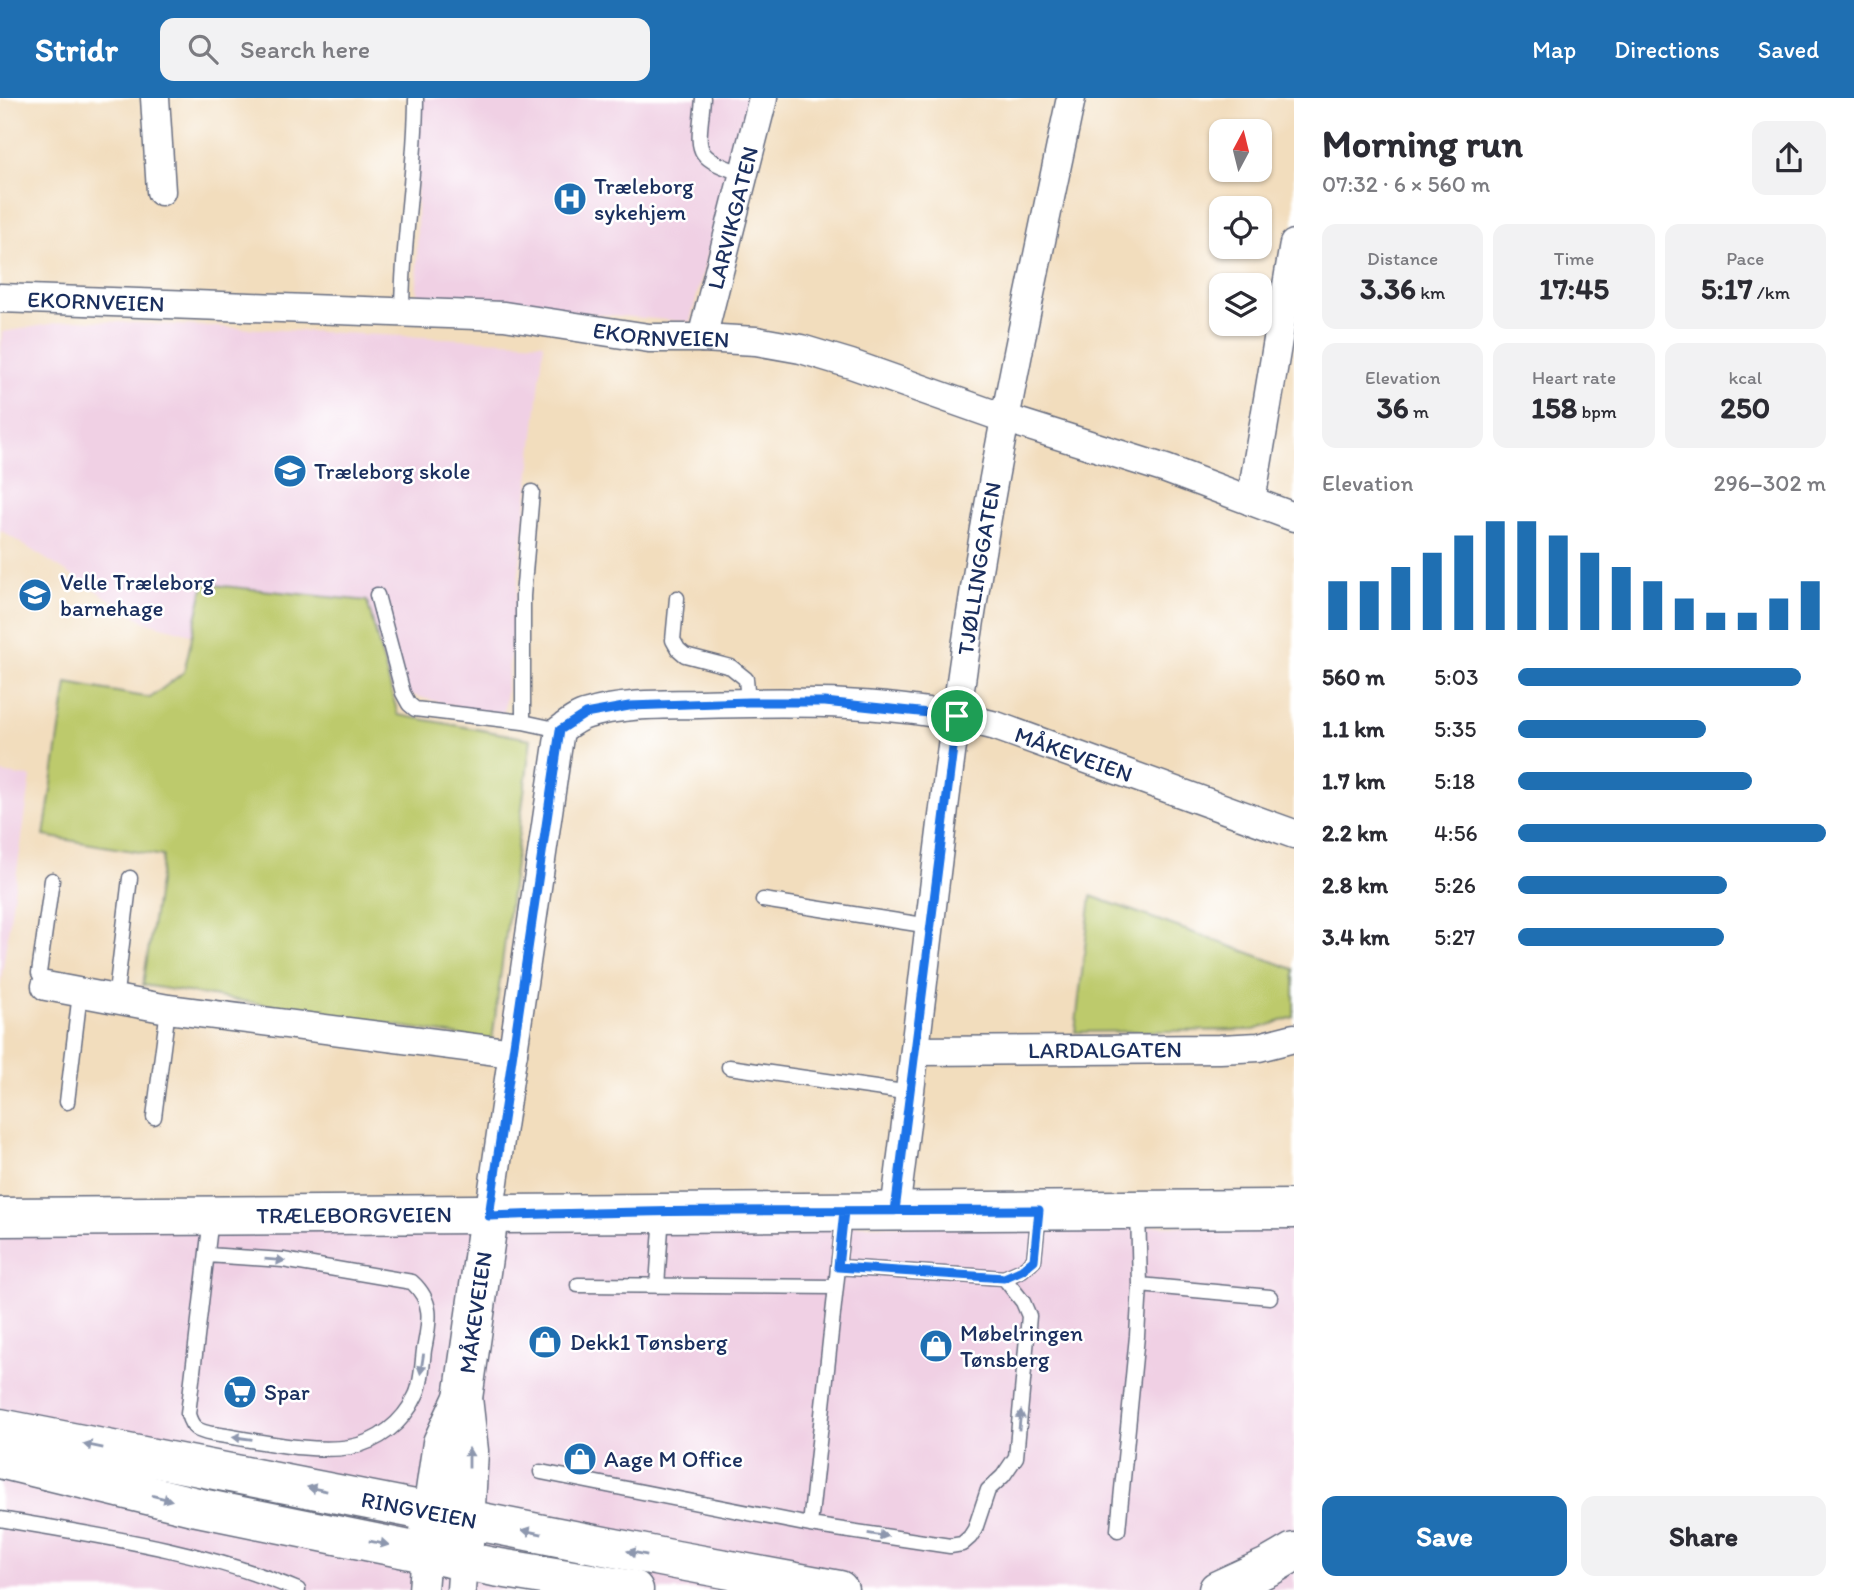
<!DOCTYPE html>
<html lang="en">
<head>
<meta charset="utf-8">
<style>
  :root { --surface:#fff; --page:#f2f2f3; --text:#2b2b33; --muted:#7c7c81; --accent:#1f6fb2 }
  body { margin:0; font-family:Itim,sans-serif; background:var(--page); color:var(--text); height:100vh; display:flex; flex-direction:column; font-size:26px; white-space:nowrap }
  * { box-sizing:border-box; margin:0 }
  p { font-size:23px; color:var(--muted) }
  .icon { flex:none; width:38px; height:38px; fill:none; stroke:currentColor; stroke-width:2; stroke-linecap:round; stroke-linejoin:round }
  .map { position:relative; flex:1; overflow:hidden }
  .details { display:flex; flex-direction:column; background:var(--surface); width:560px }
  .details>* { flex:none }
  .needle { width:46px; rotate:7deg }
  .controls { position:absolute; left:1209px; top:21px; display:grid; gap:14px }
  .controls a { display:grid; place-items:center; width:63px; height:63px; border-radius:14px; background:var(--surface); box-shadow:0 2px 5px #0004; font-size:35px }
  .pin { position:absolute; display:grid; place-items:center; width:60px; height:60px; color:#fff; margin:-30px; border:4px solid #fff; border-radius:50%; box-shadow:0 2px 7px #0007 }
  .round { display:grid; place-items:center; flex:none; width:74px; height:74px; border-radius:14px; background:var(--page) }
  .overview { display:flex; align-items:center; justify-content:space-between; height:119px; padding:0 28px }
  h1 { font-size:38px; font-weight:800; line-height:52px }
  .metrics { display:grid; grid-template-columns:repeat(3,1fr); gap:10px; height:119px; padding:7px 28px }
  .metrics div { display:grid; align-content:center; border-radius:14px; background:var(--page); text-align:center }
  .metrics b { font-size:30px; font-weight:800 }
  .metrics small { font-size:19px; font-weight:400 }
  .metrics p { font-size:19px }
  .chart { height:196px; padding:14px 28px }
  .chart p { display:flex; justify-content:space-between }
  .chart svg { width:100%; height:126px; margin-top:7px; stroke:var(--accent); stroke-width:6 }
  .cta { display:flex; gap:14px; margin-top:auto; padding:14px 28px }
  .cta a { flex:1; height:80px; border-radius:14px; background:var(--accent); color:#fff; font-size:28px; font-weight:800; line-height:80px; text-align:center }
  .cta a+a { background:var(--page); color:var(--text) }
  ul { padding:0 28px; list-style:none; font-size:23px }
  li { display:grid; grid-template-columns:112px 84px 1fr; align-items:center; height:52px }
  li i { height:18px; border-radius:9px; background:var(--accent) }
  header { display:flex; align-items:center; gap:42px; box-sizing:border-box; height:98px; padding:0 35px; background:var(--accent); color:#fff }
  header strong { font-size:33px }
  nav { display:flex; gap:38px; margin-inline-start:auto; font-size:24px }
  .search { width:490px; height:63px; background:var(--page); display:flex; align-items:center; gap:18px; box-sizing:border-box; padding:0 24px; border-radius:14px; color:var(--muted); font-size:26px }
  main { display:flex; flex:1; min-height:0 }
  .map>svg:first-child { display:block }
  .built { fill:#f0d0e4 }
  .green { fill:#bdca6c; stroke:#6c7c65; stroke-width:2 }
  .lines { fill:none; stroke-linecap:round; stroke-linejoin:round }
  .lane-casing { stroke:#666c7f; stroke-width:17 }
  .street-casing { stroke:#666c7f; stroke-width:31 }
  .secondary-casing { stroke:#666c7f; stroke-width:41 }
  .primary-casing { stroke:#666c7f; stroke-width:41 }
  .lane { stroke:#fff; stroke-width:14 }
  .street { stroke:#fff; stroke-width:28 }
  .secondary { stroke:#fff; stroke-width:38 }
  .primary { stroke:#fff; stroke-width:38 }
  .oneway { fill:#8d97ae }
  .route-casing { stroke:#fff; stroke-width:14 }
  .route { stroke:#1a73e8; stroke-width:9 }
  .labels { text-anchor:middle; stroke-width:5; stroke-linejoin:round; paint-order:stroke }
  .poi-label { font-size:23px; fill:#1b2f5e; stroke:#fff; text-anchor:start }
  .street-label { font-size:23px; fill:#1b2f5e; stroke:#fff }
</style>
</head>
<body>
<header>
<strong>Stridr</strong>
<div class="search"><svg class="icon" aria-label="search" viewBox="0 0 24 24"><circle cx="10" cy="10" r="6"/><path d="M15 15l6 6"/></svg>Search here</div>
<nav><a>Map</a><a>Directions</a><a>Saved</a></nav>
</header>
<main>
<div class="map">
<svg width="1294" height="1492" viewBox="0 0 1294 1492">
  <rect width="100%" height="100%" fill="#fff"/>
  <filter id="ink" filterUnits="userSpaceOnUse"><feTurbulence type="fractalNoise" baseFrequency=".0143" numOctaves="2"/><feDisplacementMap in="SourceGraphic" scale="14" xChannelSelector="R" yChannelSelector="G"/><feConvolveMatrix kernelMatrix="1 2 1 2 8 2 1 2 1" color-interpolation-filters="sRGB"/></filter>
  <filter id="wash" filterUnits="userSpaceOnUse"><feTurbulence type="fractalNoise" baseFrequency=".00686" numOctaves="4" result="noise"/><feDisplacementMap in="SourceGraphic" scale="28" xChannelSelector="R" yChannelSelector="G"/><feGaussianBlur stdDeviation="1.57" result="paint"/><feColorMatrix in="noise" values="0 0 0 0 0 0 0 0 0 0 0 0 0 0 0 0 0 1.4 0 .05"/><feComposite in="paint" operator="in"/></filter>
  <g filter="url(#wash)">
    <rect width="100%" height="100%" fill="#f2ddbd"/>
    <!-- built -->
    <path class="built" d="M 417,0 L 749,0 L 690,224 L 417,201 Z
      M 75,222 L 544,245 L 503,622 L 144,523 L 0,432 L 0,262 L 2,234 Z
      M 0,675 L 31,679 L 0,889 Z
      M 0,1125 L 1294,1128 L 1294,1492 L 0,1492 Z"/>
    <!-- green -->
    <path class="green" d="M 204,486 L 367,503 L 398,617 L 531,641 L 492,943 L 143,887 L 163,758 L 44,738 L 67,585 L 150,600 L 184,574 Z
      M 1091,798 L 1294,871 L 1294,919 L 1254,932 L 1075,934 Z"/>
  </g>
  <g filter="url(#ink)">
    <g class="lines">
      <defs>
        <path id="lane" d="M 703,0 C 699,53 689,58 744,76
          M 402,214 C 402,143 416,72 416,0
          M 377,497 L 403,595 L 409,606 L 415,611 L 523,624 L 560,632
          M 677,500 L 673,542 L 678,551 L 685,557 L 731,569 L 746,581 L 748,604
          M 523,624 L 523,498 L 532,394
          M 763,802 L 930,828
          M 46,888 L 39,875 L 52,782
          M 115,903 L 130,780
          M 729,969 L 911,995
          M 67,1004 L 80,895
          M 154,1019 L 168,911
          M 207,1157 L 283,1162 L 412,1184 C 435,1205 429,1225 424,1252 C 422,1267 422,1287 415,1299 C 403,1325 378,1344 350,1349 C 311,1356 252,1341 212,1336 C 198,1333 192,1331 188,1316 L 211,1120
          M 838,1169 L 1004,1180 L 1022,1172 L 1034,1162 L 1039,1113
          M 578,1187 L 836,1189
          M 1140,1187 L 1270,1199
          M 657,1188 L 662,1116
          M 541,1374 L 810,1427 L 950,1448 L 962,1446 L 970,1439 L 975,1431 L 988,1392 L 1003,1378 L 1016,1359 L 1029,1218 L 1023,1204 L 1004,1180
          M 0,1421 C 101,1438 203,1452 298,1492
          M 810,1427 L 844,1115
          M 1118,1432 L 1137,1238 L 1140,1187 L 1138,1113"/>
        <g id="street">
          <path d="M 155,0 L 161,93"/>
          <path id="s1" d="M 0,200 L 504,218 L 649,240 L 702,240 L 756,243 L 801,251 L 851,266 L 1004,320 L 1166,371 L 1294,419"/>
          <path id="s2" d="M 702,240 L 763,0"/>
          <path d="M 1251,403 L 1294,146"/>
          <path d="M 46,888 L 168,911 L 513,955"/>
          <path id="s3" d="M 916,953 L 1220,951 L 1259,949 L 1294,940"/>
          <path id="s4" d="M 895,1113 C 923,899 943,685 978,472 C 1004,314 1038,157 1071,0"/>
          <path id="s5" d="M 489,1118 L 560,632 C 568,626 578,618 588,616 C 623,605 663,607 699,606 C 798,603 900,602 996,628 L 1294,736"/>
          <path d="M 423,1492 L 426,1455"/>
          <path d="M 461,1492 L 463,1463"/>
        </g>
        <g id="secondary">
          <path id="s6" d="M 0,1119 L 1294,1111"/>
          <path d="M 426,1455 L 442,1345 L 463,1300"/>
          <path id="s7" d="M 463,1463 L 469,1353 L 463,1300 L 489,1118"/>
        </g>
        <g id="primary">
          <path id="s8" d="M 0,1330 L 676,1462 L 839,1492"/>
          <path d="M 0,1361 L 197,1409 L 494,1469 L 634,1492"/>
          <path d="M 1218,1492 L 1270,1468 L 1294,1454"/>
        </g>
      </defs>
      <!-- lane casing -->
      <use href="#lane" class="lane-casing"/>
      <!-- street casing -->
      <use href="#street" class="street-casing"/>
      <!-- secondary casing -->
      <use href="#secondary" class="secondary-casing"/>
      <!-- primary casing -->
      <use href="#primary" class="primary-casing"/>
      <!-- lane -->
      <use href="#lane" class="lane"/>
      <!-- street -->
      <use href="#street" class="street"/>
      <!-- secondary -->
      <use href="#secondary" class="secondary"/>
      <!-- primary -->
      <use href="#primary" class="primary"/>
    </g>
    <!-- one-way arrows -->
    <defs><path id="oneway-solid" d="M-6-.8H1V-3.2L6.5 0L1 3.2V.8H-6Z" transform="scale(1.75)"/></defs>
    <g class="oneway">
      <use href="#oneway-solid" transform="translate(275 1162) rotate(5)"/>
      <use href="#oneway-solid" transform="translate(422 1266) rotate(99)"/>
      <use href="#oneway-solid" transform="translate(1020 1322) rotate(-84)"/>
      <use href="#oneway-solid" transform="translate(242 1340) rotate(-172)"/>
      <use href="#oneway-solid" transform="translate(93 1348) rotate(-169)"/>
      <use href="#oneway-solid" transform="translate(469 1360) rotate(-90)"/>
      <use href="#oneway-solid" transform="translate(317 1391) rotate(-169)"/>
      <use href="#oneway-solid" transform="translate(162 1400) rotate(14)"/>
      <use href="#oneway-solid" transform="translate(532 1434) rotate(-168)"/>
      <use href="#oneway-solid" transform="translate(878 1437) rotate(9)"/>
      <use href="#oneway-solid" transform="translate(379 1445) rotate(11)"/>
      <use href="#oneway-solid" transform="translate(637 1455) rotate(-169)"/>
    </g>
  </g>
  <g class="lines" filter="url(#ink)">
    <defs>
      <path id="route" d="M 957,618 L 825,604 L 748,604 L 629,608 L 585,616 L 560,632 L 489,1118 C 673,1111 856,1113 1039,1112 L 1034,1162 L 1022,1172 L 1004,1180 L 838,1169 L 844,1113 L 895,1113 L 957,618"/>
    </defs>
    <!-- route casing -->
    <use href="#route" class="route-casing"/>
    <!-- route -->
    <use href="#route" class="route"/>
  </g>
  <!-- icons -->
  <defs>
    <symbol id="hospital-disc" viewBox="-11 -11 22 22"><circle r="9.5" fill="#1f6fb2" stroke="#fff"/><path d="M-5-5h3v3.5h4V-5h3V5h-3V1.5h-4V5h-3Z" fill="#fff"/></symbol>
    <symbol id="school-disc" viewBox="-11 -11 22 22"><circle r="9.5" fill="#1f6fb2" stroke="#fff"/><path d="M0-5L7-2L0 1L-7-2ZM-4 1L0 2.5L4 1V4Q0 6-4 4Z" fill="#fff"/></symbol>
    <symbol id="shop-disc" viewBox="-11 -11 22 22"><circle r="9.5" fill="#1f6fb2" stroke="#fff"/><path d="M-5-2.5h2.3a2.7 3.5 0 0 1 5.4 0H5L5.5 6h-11ZM-1.5-2.5h3a1.5 2.3 0 0 0-3 0Z" fill="#fff"/></symbol>
    <symbol id="supermarket-disc" viewBox="-11 -11 22 22"><circle r="9.5" fill="#1f6fb2" stroke="#fff"/><path d="M-6-5.5h2.5l.6 2H6L4.5 2H-2.5L-4.4-4H-6ZM-1.5 3.2a1.3 1.3 0 1 0 .1 0ZM3 3.2a1.3 1.3 0 1 0 .1 0Z" fill="#fff"/></symbol>
  </defs>
  <g fill-rule="evenodd">
    <use href="#hospital-disc" x="551" y="82" width="38" height="38"/>
    <use href="#school-disc" x="271" y="354" width="38" height="38"/>
    <use href="#school-disc" x="16" y="478" width="38" height="38"/>
    <use href="#shop-disc" x="526" y="1225" width="38" height="38"/>
    <use href="#shop-disc" x="917" y="1229" width="38" height="38"/>
    <use href="#supermarket-disc" x="221" y="1275" width="38" height="38"/>
    <use href="#shop-disc" x="561" y="1342" width="38" height="38"/>
  </g>
  <g class="labels">
    <!-- poi labels -->
    <g class="poi-label">
      <text x="594" y="96">Træleborg<tspan x="594" dy="26">sykehjem</tspan></text>
      <text x="314" y="381">Træleborg skole</text>
      <text x="60" y="492">Velle Træleborg<tspan x="60" dy="26">barnehage</tspan></text>
      <text x="960" y="1243">Møbelringen<tspan x="960" dy="26">Tønsberg</tspan></text>
      <text x="570" y="1252">Dekk1 Tønsberg</text>
      <text x="264" y="1302">Spar</text>
      <text x="604" y="1369">Aage M Office</text>
    </g>
    <!-- street labels -->
    <g class="street-label">
      <text dy="8" stroke="none"><textPath href="#s2" startOffset="124">LARVIKGATEN</textPath></text>
      <text dy="8" stroke="none"><textPath href="#s1" startOffset="96">EKORNVEIEN</textPath></text>
      <text dy="8" stroke="none"><textPath href="#s1" startOffset="663">EKORNVEIEN</textPath></text>
      <text dy="8" stroke="none"><textPath href="#s4" startOffset="648">TJØLLINGGATEN</textPath></text>
      <text dy="8" stroke="none"><textPath href="#s5" startOffset="1017">MÅKEVEIEN</textPath></text>
      <text dy="8" stroke="none"><textPath href="#s3" startOffset="189">LARDALGATEN</textPath></text>
      <text dy="8" stroke="none"><textPath href="#s6" startOffset="354">TRÆLEBORGVEIEN</textPath></text>
      <text dy="8" stroke="none"><textPath href="#s7" startOffset="250">MÅKEVEIEN</textPath></text>
      <text dy="8" stroke="none"><textPath href="#s8" startOffset="427">RINGVEIEN</textPath></text>
    </g>
  </g>
</svg>
<div class="controls">
<a><svg class="needle" viewBox="-14 -14 28 28"><path d="M0-13l5 13h-10z" fill="#e53935"/><path d="M0 13l5-13h-10z" fill="#7c7c81"/></svg></a>
<a><svg class="icon" aria-label="locate" viewBox="0 0 24 24"><circle cx="12" cy="12" r="6"/><path d="M12 2v4M12 18v4M2 12h4M18 12h4"/></svg></a>
<a><svg class="icon" aria-label="layers" viewBox="0 0 24 24"><path d="M12 4l9 5-9 5-9-5zM3 14l9 5 9-5"/></svg></a>
</div>
<div class="pin" style="left:957px;top:618px;background:#1e9e55"><svg class="icon" aria-label="arrive" viewBox="0 0 24 24"><path d="M6 21V4h12l-3 4 3 4H6"/></svg></div>
</div>
<section class="details">
<div class="overview"><div><h1>Morning run</h1><p>07:32 · 6 × 560 m</p></div><a class="round"><svg class="icon" aria-label="share" viewBox="0 0 24 24"><path d="M12 15V3M7 8l5-5 5 5M5 13v7h14v-7"/></svg></a></div>
<div class="metrics">
<div><p>Distance</p><b>3.36<small> km</small></b></div>
<div><p>Time</p><b>17:45</b></div>
<div><p>Pace</p><b>5:17<small> /km</small></b></div>
</div>
<div class="metrics">
<div><p>Elevation</p><b>36<small> m</small></b></div>
<div><p>Heart rate</p><b>158<small> bpm</small></b></div>
<div><p>kcal</p><b>250</b></div>
</div>
<div class="chart"><p><span>Elevation</span>296–302 m</p>
<svg viewBox="0 0 160 44" preserveAspectRatio="none"><path d="M5 44V27M15 44V27M25 44V22M35 44V17M45 44V11M55 44V6M65 44V6M75 44V11M85 44V17M95 44V22M105 44V27M115 44V33M125 44V38M135 44V38M145 44V33M155 44V27"/></svg>
</div>
<ul>
<li><b>560 m</b>5:03<i style="width:92%"></i></li>
<li><b>1.1 km</b>5:35<i style="width:61%"></i></li>
<li><b>1.7 km</b>5:18<i style="width:76%"></i></li>
<li><b>2.2 km</b>4:56<i style="width:100%"></i></li>
<li><b>2.8 km</b>5:26<i style="width:68%"></i></li>
<li><b>3.4 km</b>5:27<i style="width:67%"></i></li>
</ul>
<div class="cta"><a>Save</a><a>Share</a></div>
</section>
</main>
</body>
</html>
